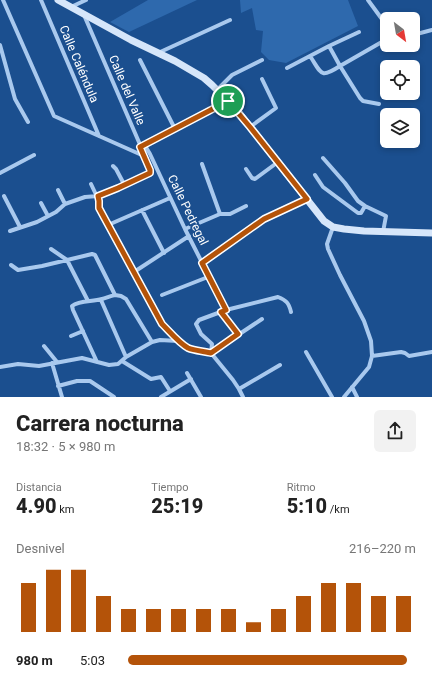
<!DOCTYPE html>
<html lang="es">
<head>
<meta charset="utf-8">
<style>
  :root { --surface:#fff; --page:#f2f2f2; --text:#222; --muted:#767676; --accent:#b45309 }
  body { margin:0; font-family:Roboto,sans-serif; background:var(--page); color:var(--text); height:100vh; display:flex; flex-direction:column; font-size:15px; white-space:nowrap }
  * { box-sizing:border-box; margin:0 }
  p { font-size:13px; color:var(--muted) }
  .icon { flex:none; width:22px; height:22px; fill:none; stroke:currentColor; stroke-width:2; stroke-linecap:round; stroke-linejoin:round }
  .map { position:relative; height:397px; overflow:hidden }
  .side { display:flex; flex-direction:column; background:var(--surface); flex:1 }
  .side>* { flex:none }
  .needle { width:26px; rotate:149deg }
  .controls { position:absolute; left:380px; top:12px; display:grid; gap:8px }
  .controls a { display:grid; place-items:center; width:40px; height:40px; border-radius:6px; background:var(--surface); box-shadow:0 2px 6px #0003; font-size:20px }
  .pin { position:absolute; display:grid; place-items:center; width:34px; height:34px; color:#fff; margin:-17px; border:2px solid #fff; border-radius:50%; box-shadow:0 1px 4px #0007 }
  .round { display:grid; place-items:center; flex:none; width:42px; height:42px; border-radius:6px; background:var(--page) }
  .summary { display:flex; align-items:center; justify-content:space-between; height:68px; padding:0 16px }
  h1 { font-size:22px; font-weight:800; line-height:30px }
  .metrics { display:grid; grid-template-columns:repeat(3,1fr); gap:6px; height:68px; padding:4px 16px }
  .metrics div { display:grid; align-content:center }
  .metrics b { font-size:20px; font-weight:800 }
  .metrics small { font-size:11px; font-weight:400 }
  .metrics p { font-size:11px }
  .chart { height:112px; padding:8px 16px }
  .chart p { display:flex; justify-content:space-between }
  .chart svg { width:100%; height:72px; margin-top:4px; stroke:var(--accent); stroke-width:6 }
  ul { padding:0 16px; list-style:none; font-size:13px }
  li { display:grid; grid-template-columns:64px 48px 1fr; align-items:center; height:30px }
  li i { height:10px; border-radius:5px; background:var(--accent) }
  .map>svg:first-child { display:block }
  .green { fill:#2e69ad }
  .lines { fill:none; stroke-linecap:round; stroke-linejoin:round }
  .street { stroke:#a9c9ee; stroke-width:4 }
  .secondary { stroke:#d6e6fa; stroke-width:7 }
  .route-casing { stroke:#fff; stroke-width:8 }
  .route { stroke:#b45309; stroke-width:5 }
  .labels { text-anchor:middle; stroke-width:4; stroke-linejoin:round; paint-order:stroke }
  .street-label { font-size:12px; fill:#fff; stroke:#1b4f8f }
</style>
</head>
<body>
<div class="map">
<svg width="432" height="397" viewBox="0 0 432 397">
  <rect width="100%" height="100%" fill="#1b4f8f"/>
  <!-- green -->
  <path class="green" d="M 148,0 L 197,0 L 129,32 L 110,22 Z
    M 240,0 L 348,0 L 358,26 L 286,63 L 269,60 L 261,52 L 263,31 L 256,30 L 252,8 L 241,13 Z"/>
  <g class="lines">
    <!-- street -->
    <path class="street" d="M 3,0 L 54,116 L 144,156
      M 41,0 L 99,136
      M 368,0 L 387,26
      M 71,7 L 86,0
      M 413,35 L 432,30
      M 0,45 L 15,99 L 28,122
      M 329,46 L 340,66 L 387,39
      M 158,53 L 230,20
      M 310,56 C 322,74 320,79 340,66 L 360,98 L 363,101 L 379,104
      M 140,60 L 175,129
      M 287,68 L 329,46 L 359,32
      M 217,90 L 232,75 L 262,60
      M 250,127 L 276,108 L 262,79
      M 144,144 L 150,154 L 185,229 L 226,310 L 199,320 L 196,324 L 201,334 L 212,344 L 211,353
      M 141,146 L 228,101
      M 323,158 L 345,183 L 358,201 L 365,206 L 386,216 L 383,232
      M 202,164 L 220,214
      M 113,166 L 116,169 L 125,186
      M 246,169 L 252,178 L 255,179 L 278,162
      M 0,173 L 34,155
      M 315,175 L 323,187 L 358,213 L 361,213 L 365,206
      M 91,184 L 99,201 L 99,209 L 162,324 L 176,337 L 178,341
      M 58,190 L 65,204
      M 4,196 L 20,227
      M 41,203 L 48,216
      M 142,210 L 164,253
      M 108,225 L 170,198
      M 333,227 L 327,244 L 328,249 L 340,275 L 364,321 L 371,341 L 372,356 L 369,367 L 344,397
      M 185,229 L 220,214 L 230,214 L 246,206
      M 10,231 L 37,222 L 56,212 L 65,204 L 85,197 L 98,196 L 118,189 L 150,173 L 151,170 L 84,15
      M 51,249 L 67,260 L 88,301
      M 202,263 L 264,219 L 307,199
      M 11,265 L 18,270 L 42,266 L 92,254 L 95,255 L 115,295 L 121,296 L 126,299 L 152,342
      M 134,272 L 189,236
      M 162,295 L 208,277
      M 101,300 L 126,357
      M 226,310 L 278,297 C 286,300 289,303 291,312
      M 221,312 L 237,334
      M 71,336 L 83,331
      M 44,346 L 57,362
      M 306,352 L 332,397
      M 211,353 L 262,319
      M 372,356 L 401,352 L 405,353 L 409,356 L 432,352
      M 122,361 L 151,379 L 161,377 L 170,391
      M 97,362 L 73,310 L 72,306 C 80,300 92,302 102,299 C 106,298 110,296 115,295
      M 52,363 L 62,397
      M 0,367 L 18,364 L 39,366 L 82,358 L 109,365 L 118,364 L 126,357 L 152,342 L 160,340 L 178,341 L 189,349 L 211,353 L 233,380 L 239,389 L 243,397
      M 187,373 L 201,397
      M 58,386 L 77,381 L 90,381 L 114,397
      M 352,387 L 357,397
      M 239,389 L 280,365
      M 161,397 L 191,379"/>
    <!-- secondary -->
    <path class="secondary" d="M 58,0 L 131,40 L 175,61 L 204,78 L 212,85 L 236,109 L 324,221 L 333,227 L 344,229 L 364,231 L 432,233"/>
  </g>
  <g class="lines">
    <defs>
      <path id="route" d="M 228,101 L 250,127 L 307,199 L 264,219 L 202,263 L 226,310 L 221,312 L 238,334 L 211,353 C 204,351 195,351 188,348 C 179,343 170,332 162,324 L 99,208 L 99,201 L 98,196 L 118,188 L 150,173 L 150,170 L 140,147 Z"/>
    </defs>
    <!-- route casing -->
    <use href="#route" class="route-casing"/>
    <!-- route -->
    <use href="#route" class="route"/>
  </g>
  <g class="labels">
    <!-- street labels -->
    <g class="street-label">
      <text transform="translate(79 64) rotate(67)" y="4">Calle Caléndula</text>
      <text transform="translate(127 90) rotate(67)" y="4">Calle del Valle</text>
      <text transform="translate(188 210) rotate(64)" y="4">Calle Pedregal</text>
    </g>
  </g>
</svg>
<div class="controls">
<a><svg class="needle" viewBox="-14 -14 28 28"><path d="M0-13l5 13h-10z" fill="#e53935"/><path d="M0 13l5-13h-10z" fill="#767676"/></svg></a>
<a><svg class="icon" aria-label="locate" viewBox="0 0 24 24"><circle cx="12" cy="12" r="6"/><path d="M12 2v4M12 18v4M2 12h4M18 12h4"/></svg></a>
<a><svg class="icon" aria-label="layers" viewBox="0 0 24 24"><path d="M12 4l9 5-9 5-9-5zM3 14l9 5 9-5"/></svg></a>
</div>
<div class="pin" style="left:228px;top:101px;background:#1e9e55"><svg class="icon" aria-label="arrive" viewBox="0 0 24 24"><path d="M6 21V4h12l-3 4 3 4H6"/></svg></div>
</div>
<section class="side">
<div class="summary"><div><h1>Carrera nocturna</h1><p>18:32 · 5 × 980 m</p></div><a class="round"><svg class="icon" aria-label="share" viewBox="0 0 24 24"><path d="M12 15V3M7 8l5-5 5 5M5 13v7h14v-7"/></svg></a></div>
<div class="metrics">
<div><p>Distancia</p><b>4.90<small> km</small></b></div>
<div><p>Tiempo</p><b>25:19</b></div>
<div><p>Ritmo</p><b>5:10<small> /km</small></b></div>
</div>
<div class="chart"><p><span>Desnivel</span>216–220 m</p>
<svg viewBox="0 0 160 44" preserveAspectRatio="none"><path d="M5 44V14M15 44V6M25 44V6M35 44V22M45 44V30M55 44V30M65 44V30M75 44V30M85 44V30M95 44V38M105 44V30M115 44V22M125 44V14M135 44V14M145 44V22M155 44V22"/></svg>
</div>
<ul>
<li><b>980 m</b>5:03<i style="width:97%"></i></li>
</ul>
</section>
</body>
</html>
